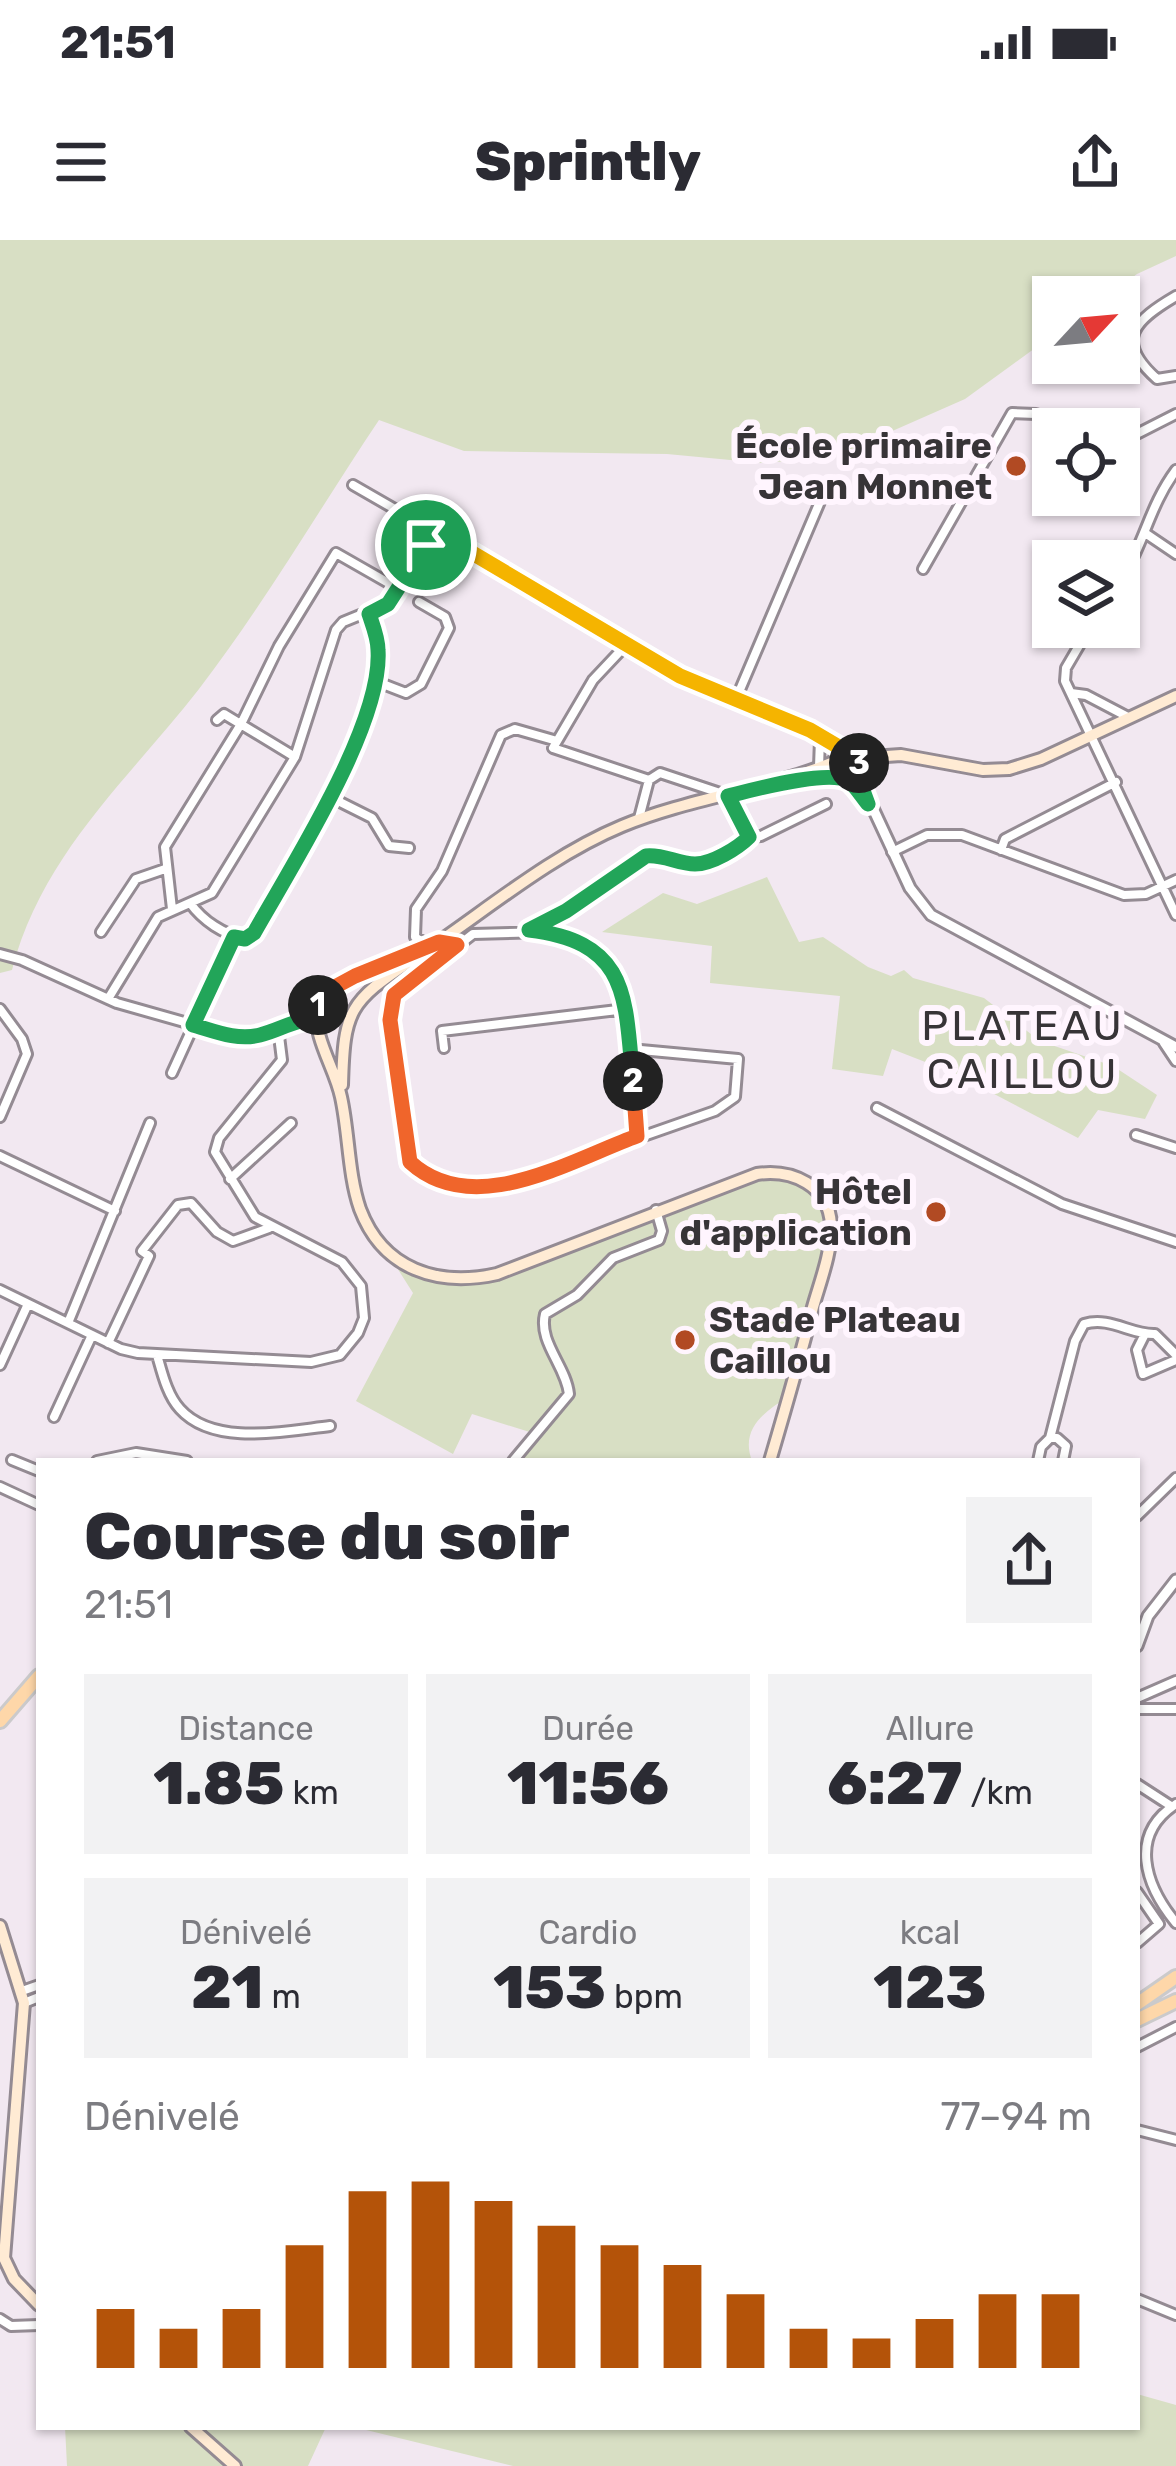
<!DOCTYPE html>
<html lang="fr">
<head>
<meta charset="utf-8">
<style>
  :root { --surface:#fff; --page:#f2f2f3; --text:#2b2b33; --muted:#7c7c81; --accent:#b45309 }
  body { margin:0; font-family:Rubik,sans-serif; background:var(--page); color:var(--text); height:100vh; display:flex; flex-direction:column; font-size:45px; white-space:nowrap }
  * { box-sizing:border-box; margin:0 }
  p { font-size:39px; color:var(--muted) }
  .icon { flex:none; width:66px; height:66px; fill:none; stroke:currentColor; stroke-width:2; stroke-linecap:round; stroke-linejoin:round }
  .map { position:relative; flex:1; overflow:hidden }
  .panel { position:absolute; left:36px; top:1218px; width:1104px; height:972px; display:flex; flex-direction:column; background:var(--surface); border-radius:0px; box-shadow:0 3px 9px #0004 }
  .panel>* { flex:none }
  .needle { width:78px; rotate:64deg }
  .buttons { position:absolute; left:1032px; top:36px; display:grid; gap:24px }
  .buttons a { display:grid; place-items:center; width:108px; height:108px; border-radius:0px; background:var(--surface); box-shadow:0 3px 9px #0004; font-size:60px }
  .pin { position:absolute; display:grid; place-items:center; width:102px; height:102px; color:#fff; margin:-51px; border:6px solid #fff; border-radius:50%; box-shadow:0 3px 12px #0007 }
  .km { position:absolute; width:60px; height:60px; margin:-30px; border-radius:50%; background:#222; color:#fff; font-size:33px; line-height:60px; text-align:center }
  .round { display:grid; place-items:center; flex:none; width:126px; height:126px; border-radius:0px; background:var(--page) }
  .head { display:flex; align-items:center; justify-content:space-between; height:204px; padding:0 48px }
  h1 { font-size:66px; font-weight:800; line-height:90px }
  .figures { display:grid; grid-template-columns:repeat(3,1fr); gap:18px; height:204px; padding:12px 48px }
  .figures div { display:grid; align-content:center; border-radius:0px; background:var(--page); text-align:center }
  .figures b { font-size:60px; font-weight:800 }
  .figures small { font-size:33px; font-weight:400 }
  .figures p { font-size:33px }
  .chart { height:336px; padding:24px 48px }
  .chart p { display:flex; justify-content:space-between }
  .chart svg { width:100%; height:216px; margin-top:12px; stroke:var(--accent); stroke-width:6 }
  .status { display:flex; justify-content:space-between; align-items:center; height:84px; padding:0 60px; background:var(--surface); direction:ltr }
  .status svg { height:33px; fill:currentColor }
  header { display:flex; justify-content:space-between; align-items:center; height:156px; padding:0 48px; background:var(--surface); font-size:54px; font-weight:800 }
  .map>svg:first-child { display:block }
  .grass { fill:#d8dfc4 }
  .lines { fill:none; stroke-linecap:round; stroke-linejoin:round }
  .minor-casing { stroke:#948b93; stroke-width:14 }
  .tertiary-casing { stroke:#948b93; stroke-width:15 }
  .secondary-casing { stroke:#948b93; stroke-width:16 }
  .primary-casing { stroke:#cbcacb; stroke-width:18 }
  .minor { stroke:#fff; stroke-width:8 }
  .tertiary { stroke:#fff; stroke-width:9 }
  .secondary { stroke:#ffebd4; stroke-width:10 }
  .primary { stroke:#fed7a9; stroke-width:12 }
  .split-1-casing { stroke:#fff; stroke-width:24 }
  .split-2-casing { stroke:#fff; stroke-width:24 }
  .split-3-casing { stroke:#fff; stroke-width:24 }
  .split-4-casing { stroke:#fff; stroke-width:24 }
  .split-1 { stroke:#22a559; stroke-width:15 }
  .split-2 { stroke:#f0652b; stroke-width:15 }
  .split-3 { stroke:#22a559; stroke-width:15 }
  .split-4 { stroke:#f5b400; stroke-width:15 }
  .poi-dot { fill:#b14a23; stroke:#fff5fe; stroke-width:4.5 }
  .labels { text-anchor:middle; stroke-width:12; stroke-linejoin:round; paint-order:stroke }
  .poi-label { font-size:36px; font-weight:bold; fill:#373437; stroke:#fff5fe; text-anchor:end }
  .quarter-label { font-size:42px; letter-spacing:3px; fill:#373437; stroke:#fff5fe }
</style>
</head>
<body>
<div class="status"><b>21:51</b><svg viewBox="0 0 49 12"><path d="M0 12V9h3v3zM5 12V6h3v6zM10 12V3h3v9zM15 12V0h3v12zM26 1h20v11H26zM47 4h2v5h-2z"/></svg></div>
<header><svg class="icon" aria-label="menu" viewBox="0 0 24 24"><path d="M4 6h16M4 12h16M4 18h16"/></svg>Sprintly<svg class="icon" aria-label="share" viewBox="0 0 24 24"><path d="M12 15V3M7 8l5-5 5 5M5 13v7h14v-7"/></svg></header>
<div class="map">
<svg width="1176" height="2226" viewBox="0 0 1176 2226">
  <rect width="100%" height="100%" fill="#f2e8f1"/>
  <!-- grass -->
  <path class="grass" d="M 0,0 L 1176,0 L 1176,16 L 1137,34 L 1106,57 L 1053,57 L 1053,95 L 965,159 L 831,218 L 762,223 L 667,214 L 464,211 L 379,180 C 320,268 263,366 199,449 C 128,540 42,614 12,730 L 0,733 Z
    M 767,637 L 799,702 L 823,697 L 868,727 L 891,736 L 904,730 L 913,738 L 984,758 L 1040,801 L 1113,826 L 1157,855 L 1145,879 L 1098,870 L 1078,898 L 956,834 L 892,809 L 883,836 L 832,829 L 840,756 L 710,743 L 712,706 L 602,692 L 663,653 L 697,664 Z
    M 774,931 L 820,954 L 831,986 L 788,1157 C 764,1172 740,1189 752,1221 L 513,1221 L 536,1194 L 472,1174 L 453,1214 L 356,1161 L 413,1053 L 387,1012 L 401,1024 L 471,1039 Z
    M 1137,2154 L 1176,2165 L 1176,2226 L 513,2226 L 354,2187 L 1137,2187 Z
    M 65,2187 L 326,2187 L 308,2226 L 67,2226 Z"/>
  <g class="lines">
    <defs>
      <path id="minor" d="M 1176,56 C 1135,80 1113,100 1157,139 L 1176,136
        M 1119,203 L 1176,174
        M 353,245 L 419,283
        M418 291a15 15 0 1 1 30 0a15 15 0 1 1-30 0Z
        M 1145,293 L 1176,314
        M 447,298 L 680,437 L 810,491 L 846,513
        M 923,329 L 1012,173 L 1036,174 L 1053,197
        M 1119,342 C 1145,304 1148,268 1176,230
        M 1090,387 L 1066,428 L 1065,441 L 1176,675
        M 625,406 L 593,440 L 553,508 L 649,540
        M 375,441 L 406,453 L 421,444 L 449,388 L 445,377 L 419,362
        M 1071,453 L 1086,455 L 1128,477
        M 736,459 L 822,257
        M 217,480 L 224,474 L 295,517
        M 819,527 L 820,499
        M 330,557 L 372,578 L 389,606 L 409,608
        M 639,578 L 649,540 L 660,533 L 729,556 L 749,597
        M 1001,610 L 1005,599 L 1116,542
        M 892,612 L 927,595 L 962,595 L 1124,655 L 1146,654 L 1176,640
        M 190,663 C 203,681 223,694 245,699 L 254,693 C 291,627 383,483 378,411 C 377,398 373,386 369,374
        M 172,669 L 165,607 L 241,484 L 279,406 L 336,313 L 399,349
        M 531,689 L 566,671 L 646,616 L 653,614 C 691,625 719,627 749,597 L 761,596 L 826,564
        M 101,692 L 136,639 L 165,629
        M 429,706 L 415,697 L 416,669 L 442,631 L 501,495 L 515,489 L 557,501
        M 0,714 L 22,720 L 117,763 L 230,795 L 263,795 L 295,781 L 316,779
        M 108,759 L 158,677 L 212,653 L 295,517 L 336,390 L 343,382 L 387,364 L 426,305
        M 0,769 L 22,799 L 27,814 L 0,877
        M 1164,803 L 1176,821
        M 444,808 L 442,791 L 626,769
        M 630,809 L 738,819 L 735,857 L 715,871 L 498,947 L 456,947 L 433,941 L 410,922 L 390,780 L 394,755 L 473,694 L 545,692 L 595,712 L 620,742 L 637,896
        M 172,833 L 234,697
        M 877,868 L 1062,964 L 1176,1002
        M 1136,895 L 1176,908
        M 0,916 L 115,971
        M 230,939 L 291,883
        M 0,1050 L 121,1109 L 138,1113 L 311,1122 L 340,1115 L 358,1093 L 364,1078 L 361,1046 L 342,1022 L 255,977 L 215,912 L 219,898 L 282,820 L 278,788
        M 68,1083 L 150,883
        M 1145,1094 L 1137,1110 L 1143,1134 L 1176,1120
        M 108,1103 L 149,1016 L 142,1011 L 178,965 L 191,963 L 217,992 L 233,1001 L 269,988
        M 157,1115 C 162,1132 167,1155 180,1169 C 214,1207 286,1191 330,1186
        M 0,1125 L 28,1064
        M 54,1177 L 92,1095
        M 1050,1198 L 1057,1198 L 1066,1206 L 1063,1221
        M 12,1220 L 39,1231
        M 97,1221 L 136,1213 L 187,1221
        M 513,1221 L 569,1154 C 566,1126 538,1102 545,1074 L 577,1055 L 613,1018 L 659,1000 L 662,991 L 656,970
        M 1038,1221 L 1041,1207 L 1050,1198 L 1075,1101 L 1084,1084 C 1110,1076 1131,1095 1155,1094 L 1176,1115
        M 0,1247 L 39,1265
        M 1137,1276 L 1176,1238
        M 1137,1458 L 1176,1441
        M 1137,1469 L 1176,1469
        M 1137,1544 L 1171,1566
        M 1176,1564 C 1128,1595 1145,1645 1176,1683
        M 1137,1652 L 1159,1684 L 1137,1703
        M 22,1751 L 39,1745
        M 24,1763 L 39,1757
        M 1137,1807 L 1176,1787
        M 1137,1890 L 1176,1900
        M 1137,2059 L 1176,2075
        M 0,2079 L 11,2086 L 39,2085"/>
      <path id="tertiary" d="M 857,534 L 910,648 L 931,675 L 1176,807
        M 1137,1406 L 1148,1376 L 1176,1340"/>
      <path id="secondary" d="M 857,518 L 901,515 L 983,530 L 1009,529 L 1041,519 L 1176,456
        M 796,541 L 852,539 L 859,529 L 854,516 L 843,514 L 835,518 L 833,531 L 839,538
        M 431,707 L 338,745 L 317,768 C 313,798 335,828 341,857 C 349,893 348,934 360,969 C 383,1030 438,1047 497,1034 L 757,934 C 792,929 829,945 831,985 C 832,1012 820,1042 813,1067 C 800,1119 785,1170 770,1221
        M 427,710 C 489,668 552,615 622,586 C 690,558 765,550 834,522
        M 342,845 C 344,770 349,762 412,720
        M 0,1686 L 24,1763 L 4,2018 L 14,2039 L 39,2065
        M 191,2187 L 235,2226"/>
      <path id="primary" d="M 0,1481 L 39,1436
        M 1137,1764 L 1176,1737
        M 1137,1780 L 1176,1761"/>
    </defs>
    <!-- minor casing -->
    <use href="#minor" class="minor-casing"/>
    <!-- tertiary casing -->
    <use href="#tertiary" class="tertiary-casing"/>
    <!-- secondary casing -->
    <use href="#secondary" class="secondary-casing"/>
    <!-- primary casing -->
    <use href="#primary" class="primary-casing"/>
    <!-- minor -->
    <use href="#minor" class="minor"/>
    <!-- tertiary -->
    <use href="#tertiary" class="tertiary"/>
    <!-- secondary -->
    <use href="#secondary" class="secondary"/>
    <!-- primary -->
    <use href="#primary" class="primary"/>
  </g>
  <g class="lines">
    <defs>
      <path id="split-1" d="M 318,765 L 316,779 C 295,779 280,790 260,795 C 237,801 214,791 193,785 L 234,697 L 245,699 L 254,693 C 291,627 383,484 378,410 C 378,398 373,386 369,374 L 388,364 L 426,305"/>
      <path id="split-2" d="M 318,765 L 331,749 L 355,736 L 439,702 L 457,705 L 394,755 L 390,780 L 410,922 C 473,980 569,921 637,896 L 633,841"/>
      <path id="split-3" d="M 633,841 C 625,758 630,702 529,690 L 566,671 L 646,616 C 663,614 678,624 695,624 C 712,624 738,608 749,597 L 728,556 C 752,550 831,528 850,542 C 856,547 863,558 868,564 L 857,534 L 859,523"/>
      <path id="split-4" d="M 426,305 L 438,306 L 447,298 L 680,436 L 810,490 L 854,516 L 859,523"/>
    </defs>
    <!-- split-1 casing -->
    <use href="#split-1" class="split-1-casing"/>
    <!-- split-2 casing -->
    <use href="#split-2" class="split-2-casing"/>
    <!-- split-3 casing -->
    <use href="#split-3" class="split-3-casing"/>
    <!-- split-4 casing -->
    <use href="#split-4" class="split-4-casing"/>
    <!-- split-1 -->
    <use href="#split-1" class="split-1"/>
    <!-- split-2 -->
    <use href="#split-2" class="split-2"/>
    <!-- split-3 -->
    <use href="#split-3" class="split-3"/>
    <!-- split-4 -->
    <use href="#split-4" class="split-4"/>
  </g>
  <!-- markers -->
  <g class="poi-dot">
    <circle cx="1016" cy="226" r="12"/>
    <circle cx="936" cy="972" r="12"/>
    <circle cx="685" cy="1100" r="12"/>
  </g>
  <g class="labels">
    <!-- poi labels -->
    <g class="poi-label">
      <text x="992" y="218">École primaire<tspan x="992" dy="41">Jean Monnet</tspan></text>
      <text x="912" y="964">Hôtel<tspan x="912" dy="41">d'application</tspan></text>
      <text x="709" y="1092" text-anchor="start">Stade Plateau<tspan x="709" dy="41">Caillou</tspan></text>
    </g>
    <!-- quarter labels -->
    <g class="quarter-label">
      <text x="1023" y="800">PLATEAU<tspan x="1023" dy="48">CAILLOU</tspan></text>
    </g>
  </g>
</svg>
<div class="buttons">
<a><svg class="needle" viewBox="-14 -14 28 28"><path d="M0-13l5 13h-10z" fill="#e53935"/><path d="M0 13l5-13h-10z" fill="#7c7c81"/></svg></a>
<a><svg class="icon" aria-label="locate" viewBox="0 0 24 24"><circle cx="12" cy="12" r="6"/><path d="M12 2v4M12 18v4M2 12h4M18 12h4"/></svg></a>
<a><svg class="icon" aria-label="layers" viewBox="0 0 24 24"><path d="M12 4l9 5-9 5-9-5zM3 14l9 5 9-5"/></svg></a>
</div>
<div class="pin" style="left:426px;top:305px;background:#1e9e55"><svg class="icon" aria-label="arrive" viewBox="0 0 24 24"><path d="M6 21V4h12l-3 4 3 4H6"/></svg></div>
<b class="km" style="left:318px;top:765px">1</b>
<b class="km" style="left:633px;top:841px">2</b>
<b class="km" style="left:859px;top:523px">3</b>
<section class="panel">
<div class="head"><div><h1>Course du soir</h1><p>21:51</p></div><a class="round"><svg class="icon" aria-label="share" viewBox="0 0 24 24"><path d="M12 15V3M7 8l5-5 5 5M5 13v7h14v-7"/></svg></a></div>
<div class="figures">
<div><p>Distance</p><b>1.85<small> km</small></b></div>
<div><p>Durée</p><b>11:56</b></div>
<div><p>Allure</p><b>6:27<small> /km</small></b></div>
</div>
<div class="figures">
<div><p>Dénivelé</p><b>21<small> m</small></b></div>
<div><p>Cardio</p><b>153<small> bpm</small></b></div>
<div><p>kcal</p><b>123</b></div>
</div>
<div class="chart"><p><span>Dénivelé</span>77–94 m</p>
<svg viewBox="0 0 160 44" preserveAspectRatio="none"><path d="M5 44V32M15 44V36M25 44V32M35 44V19M45 44V8M55 44V6M65 44V10M75 44V15M85 44V19M95 44V23M105 44V29M115 44V36M125 44V38M135 44V34M145 44V29M155 44V29"/></svg>
</div>
</section>
</div>
</body>
</html>
